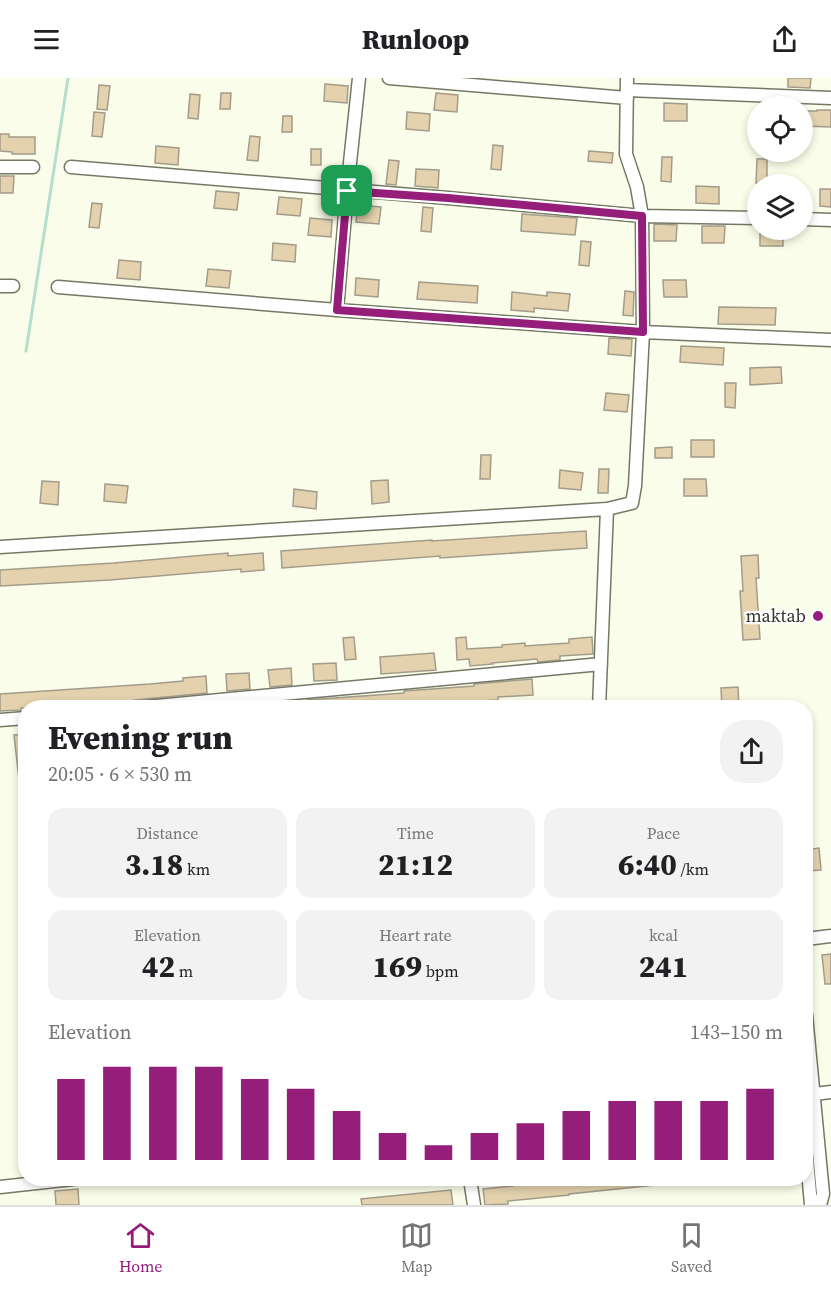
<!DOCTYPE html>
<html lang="en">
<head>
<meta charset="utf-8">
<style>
  :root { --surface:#fff; --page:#f2f2f2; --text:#202124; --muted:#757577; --line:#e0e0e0; --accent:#951e7a }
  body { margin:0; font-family:"Source Serif 4",serif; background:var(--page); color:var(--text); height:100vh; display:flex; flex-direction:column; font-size:22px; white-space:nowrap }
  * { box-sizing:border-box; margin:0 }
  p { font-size:20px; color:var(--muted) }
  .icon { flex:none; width:33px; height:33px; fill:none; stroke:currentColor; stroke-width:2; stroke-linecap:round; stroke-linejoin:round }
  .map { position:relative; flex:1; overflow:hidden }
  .drawer { position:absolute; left:18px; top:622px; width:795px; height:486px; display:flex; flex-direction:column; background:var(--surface); border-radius:24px; box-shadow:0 3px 9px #0003 }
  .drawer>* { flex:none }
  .buttons { position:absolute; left:747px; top:18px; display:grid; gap:12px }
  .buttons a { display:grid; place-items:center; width:66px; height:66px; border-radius:50%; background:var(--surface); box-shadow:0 3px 9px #0003; font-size:30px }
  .pin { position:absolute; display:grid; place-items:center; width:51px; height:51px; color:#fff; margin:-26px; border-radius:12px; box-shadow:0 3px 9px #0006 }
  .round { display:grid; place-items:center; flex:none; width:63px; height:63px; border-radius:24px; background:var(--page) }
  .summary { display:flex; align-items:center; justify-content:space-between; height:102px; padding:0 30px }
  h1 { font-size:33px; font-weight:800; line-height:45px }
  .stats { display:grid; grid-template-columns:repeat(3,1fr); gap:9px; height:102px; padding:6px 30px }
  .stats div { display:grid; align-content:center; border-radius:15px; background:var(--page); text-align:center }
  .stats b { font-size:30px; font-weight:800 }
  .stats small { font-size:16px; font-weight:400 }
  .stats p { font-size:16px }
  .chart { height:168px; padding:12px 30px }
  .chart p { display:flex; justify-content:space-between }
  .chart svg { width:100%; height:108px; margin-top:6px; stroke:var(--accent); stroke-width:6 }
  header { display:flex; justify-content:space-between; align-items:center; height:78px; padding:0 30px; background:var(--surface); font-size:27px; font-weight:800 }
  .menu { display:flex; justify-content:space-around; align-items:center; height:84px; border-top:2px solid var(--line); background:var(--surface); font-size:16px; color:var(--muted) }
  .menu a { display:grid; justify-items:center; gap:3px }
  .menu .current { color:var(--accent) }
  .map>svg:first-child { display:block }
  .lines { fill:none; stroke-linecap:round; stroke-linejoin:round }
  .stream { stroke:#b4dfcc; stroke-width:3 }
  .building { fill:#e3d2ad; stroke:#a49c8b; stroke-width:1.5 }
  .minor-casing { stroke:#767866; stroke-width:15 }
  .minor { stroke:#fff; stroke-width:12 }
  .route-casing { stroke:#fff; stroke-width:12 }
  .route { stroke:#951e7a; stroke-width:8 }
  .poi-dot { fill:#951e7a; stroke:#fff; stroke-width:2 }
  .labels { text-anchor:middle; stroke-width:4.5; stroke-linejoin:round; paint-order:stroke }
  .poi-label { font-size:18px; fill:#33342c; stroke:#fff; text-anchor:end }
</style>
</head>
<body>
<header><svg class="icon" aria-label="menu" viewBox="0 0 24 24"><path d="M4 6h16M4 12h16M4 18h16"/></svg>Runloop<svg class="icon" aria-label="share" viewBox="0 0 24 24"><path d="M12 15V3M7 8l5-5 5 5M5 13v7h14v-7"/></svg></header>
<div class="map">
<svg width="831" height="1127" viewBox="0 0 831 1127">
  <rect width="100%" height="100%" fill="#fafde9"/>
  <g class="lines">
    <!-- stream -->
    <path class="stream" d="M 26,273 L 68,0"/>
  </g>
  <!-- building -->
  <path class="building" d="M 788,0 L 811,0 L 810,10 L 788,9 Z
    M 325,6 L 348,8 L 347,25 L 324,23 Z
    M 99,7 L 110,8 L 107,32 L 97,31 Z
    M 221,15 L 231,15 L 230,31 L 220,31 Z
    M 436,15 L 458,17 L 457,34 L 434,32 Z
    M 190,16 L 200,17 L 198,41 L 188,40 Z
    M 664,25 L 687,26 L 687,43 L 664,43 Z
    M 817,32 L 831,32 L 831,49 L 802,48 L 802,33 L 817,33 Z
    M 94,34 L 105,35 L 102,59 L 92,58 Z
    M 407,34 L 430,36 L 429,53 L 406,51 Z
    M 283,38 L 292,38 L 292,54 L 282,54 Z
    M 0,56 L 9,56 L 9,59 L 35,59 L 35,76 L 12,76 L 12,74 L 0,73 Z
    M 250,58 L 260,59 L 258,83 L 247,82 Z
    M 493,67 L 503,68 L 501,92 L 491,91 Z
    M 156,68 L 179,70 L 178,87 L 155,85 Z
    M 311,71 L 321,71 L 321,87 L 311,87 Z
    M 589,73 L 613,75 L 612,85 L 588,83 Z
    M 662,79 L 672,79 L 671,104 L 661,103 Z
    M 757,81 L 767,81 L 767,106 L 756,105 Z
    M 389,82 L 399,83 L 396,107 L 386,106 Z
    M 416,91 L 439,92 L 438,110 L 415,108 Z
    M 0,98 L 14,98 L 13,115 L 0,115 Z
    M 696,108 L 719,109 L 719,126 L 696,125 Z
    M 820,111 L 831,111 L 831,129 L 820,128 Z
    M 216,113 L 239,115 L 237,132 L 214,130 Z
    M 279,119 L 302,121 L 300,138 L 277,136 Z
    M 92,125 L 102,126 L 99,150 L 89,149 Z
    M 358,127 L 381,129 L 379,146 L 356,144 Z
    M 423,129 L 433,130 L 431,154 L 421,153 Z
    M 522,136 L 577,140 L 575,157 L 521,153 Z
    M 310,140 L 332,142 L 331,159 L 308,157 Z
    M 654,146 L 677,147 L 676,163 L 654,163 Z
    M 702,148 L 725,148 L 724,165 L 702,165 Z
    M 760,152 L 783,152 L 783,168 L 760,168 Z
    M 581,163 L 591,164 L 589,188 L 579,187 Z
    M 273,165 L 296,167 L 295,184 L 272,182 Z
    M 119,182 L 141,184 L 140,202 L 117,200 Z
    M 208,191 L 231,193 L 229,210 L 206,208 Z
    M 356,200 L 379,202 L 378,219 L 355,217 Z
    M 663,202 L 686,202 L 687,219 L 664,219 Z
    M 419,204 L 478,208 L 477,225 L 417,221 Z
    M 625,213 L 634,214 L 633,238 L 623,237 Z
    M 512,214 L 547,218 L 547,214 L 570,216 L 568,233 L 534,230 L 534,234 L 511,232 Z
    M 719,229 L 776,230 L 775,247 L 718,246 Z
    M 609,260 L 632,261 L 631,278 L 608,276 Z
    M 681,268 L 724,270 L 723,287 L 680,284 Z
    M 781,289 L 782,305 L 750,307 L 750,290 Z
    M 725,305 L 736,305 L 735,330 L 725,329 Z
    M 606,315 L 629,317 L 627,334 L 604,332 Z
    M 691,362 L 714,362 L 714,379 L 691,379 Z
    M 672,369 L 672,380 L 655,380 L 655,370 Z
    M 481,377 L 491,377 L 490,401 L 480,401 Z
    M 599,391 L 609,391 L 608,415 L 598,415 Z
    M 560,392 L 583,395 L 581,412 L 559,410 Z
    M 684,401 L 706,401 L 707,418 L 684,418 Z
    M 388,402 L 389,424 L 372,426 L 371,403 Z
    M 42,403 L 59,404 L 58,427 L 40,425 Z
    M 105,406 L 128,408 L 126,425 L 104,423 Z
    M 294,411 L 317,414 L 316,431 L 293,428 Z
    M 586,453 L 587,470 L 440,480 L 440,478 L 282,490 L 281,473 L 432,462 L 432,463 Z
    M 228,475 L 228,478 L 263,475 L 264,492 L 241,494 L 241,491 L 110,502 L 0,508 L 0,492 L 114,485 Z
    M 758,477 L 759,500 L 756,500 L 760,561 L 743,562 L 740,513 L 743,513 L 741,478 Z
    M 354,559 L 356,581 L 345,582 L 343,560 Z
    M 466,559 L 467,571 L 502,569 L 502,567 L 525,565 L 525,568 L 569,565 L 569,561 L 592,559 L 593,576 L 560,578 L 560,582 L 538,584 L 537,581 L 492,585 L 493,586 L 470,588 L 469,581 L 457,582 L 456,560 Z
    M 434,575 L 436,592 L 381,596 L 380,579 Z
    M 336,585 L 337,602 L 314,603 L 313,586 Z
    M 291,590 L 292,607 L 270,609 L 268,592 Z
    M 249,595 L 250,611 L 227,613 L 226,596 Z
    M 206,598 L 207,615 L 135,622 L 130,624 L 55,630 L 21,630 L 21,632 L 0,633 L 0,616 L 150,606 L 183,603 L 183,600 Z
    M 532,601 L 533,617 L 498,619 L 498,622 L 465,624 L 465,626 L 394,630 L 307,630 L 307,622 L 404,615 L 404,613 L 474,608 L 474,606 Z
    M 738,609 L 739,630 L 722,630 L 721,610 Z
    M 26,656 L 26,710 L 20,710 L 14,657 Z
    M 819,770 L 821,792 L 806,793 L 806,772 Z
    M 831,876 L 831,906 L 825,906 L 822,877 Z
    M 559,1101 L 654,1101 L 655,1107 L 569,1116 L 569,1117 L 508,1123 L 508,1126 L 485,1127 L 483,1111 L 513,1108 L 513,1105 Z
    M 78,1111 L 79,1127 L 56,1127 L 55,1113 Z
    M 451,1112 L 453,1127 L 362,1127 L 361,1121 Z"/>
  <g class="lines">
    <defs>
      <path id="minor" d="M 389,0 L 627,20
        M 627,12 L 831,20
        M 0,89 L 33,89
        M 71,89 L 448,120 L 642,138 L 758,140
        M 802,141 L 831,142
        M 0,208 L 13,208
        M 58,209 L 337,232 L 643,254 L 831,262
        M 337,232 L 347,113 L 359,0
        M 0,469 L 607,431 L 632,425 L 635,408 L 643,254 L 642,138 L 637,109 L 626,76 L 627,0
        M 136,630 L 601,586
        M 599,630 L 607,431
        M 0,642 L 26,640
        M 806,861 L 831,858
        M 806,937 L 823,1116 L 820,1127
        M 806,1017 L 831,1014
        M 806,1070 L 811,1127
        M 470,1101 L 474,1127
        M 0,1109 L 73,1101"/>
    </defs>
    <!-- minor casing -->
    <use href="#minor" class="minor-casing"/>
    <!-- minor -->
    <use href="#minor" class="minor"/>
  </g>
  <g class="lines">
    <defs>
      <path id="route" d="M 347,113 L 448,120 L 642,138 L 643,254 L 337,232 Z"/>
    </defs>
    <!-- route casing -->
    <use href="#route" class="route-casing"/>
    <!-- route -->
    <use href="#route" class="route"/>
  </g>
  <!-- markers -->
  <circle class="poi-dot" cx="818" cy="538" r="6"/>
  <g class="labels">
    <!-- poi labels -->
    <g class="poi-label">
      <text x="806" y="544">maktab</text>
    </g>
  </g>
</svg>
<div class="buttons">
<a><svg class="icon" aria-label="locate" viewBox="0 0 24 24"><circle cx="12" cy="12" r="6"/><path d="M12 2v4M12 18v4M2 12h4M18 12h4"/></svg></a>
<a><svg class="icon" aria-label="layers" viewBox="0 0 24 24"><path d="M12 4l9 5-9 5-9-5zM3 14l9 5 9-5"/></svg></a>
</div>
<div class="pin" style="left:347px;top:113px;background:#1e9e55"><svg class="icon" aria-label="arrive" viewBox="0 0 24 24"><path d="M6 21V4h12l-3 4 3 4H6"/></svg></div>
<section class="drawer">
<div class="summary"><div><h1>Evening run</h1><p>20:05 · 6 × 530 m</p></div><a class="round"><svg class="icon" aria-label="share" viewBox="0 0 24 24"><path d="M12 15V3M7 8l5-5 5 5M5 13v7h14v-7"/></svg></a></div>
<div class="stats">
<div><p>Distance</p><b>3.18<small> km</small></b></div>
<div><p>Time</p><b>21:12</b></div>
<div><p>Pace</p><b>6:40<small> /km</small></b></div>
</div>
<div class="stats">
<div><p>Elevation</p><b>42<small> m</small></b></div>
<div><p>Heart rate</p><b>169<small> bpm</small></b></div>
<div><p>kcal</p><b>241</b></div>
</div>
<div class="chart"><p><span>Elevation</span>143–150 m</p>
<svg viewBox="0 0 160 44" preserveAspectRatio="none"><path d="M5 44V11M15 44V6M25 44V6M35 44V6M45 44V11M55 44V15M65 44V24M75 44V33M85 44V38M95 44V33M105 44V29M115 44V24M125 44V20M135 44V20M145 44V20M155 44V15"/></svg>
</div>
</section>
</div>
<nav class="menu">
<a class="current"><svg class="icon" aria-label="home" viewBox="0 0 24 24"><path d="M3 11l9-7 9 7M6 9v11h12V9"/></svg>Home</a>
<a><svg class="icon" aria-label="map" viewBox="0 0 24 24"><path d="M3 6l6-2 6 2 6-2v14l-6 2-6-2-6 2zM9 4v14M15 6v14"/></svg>Map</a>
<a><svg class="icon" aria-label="saved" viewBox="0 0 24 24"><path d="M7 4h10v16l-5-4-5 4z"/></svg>Saved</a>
</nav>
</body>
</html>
